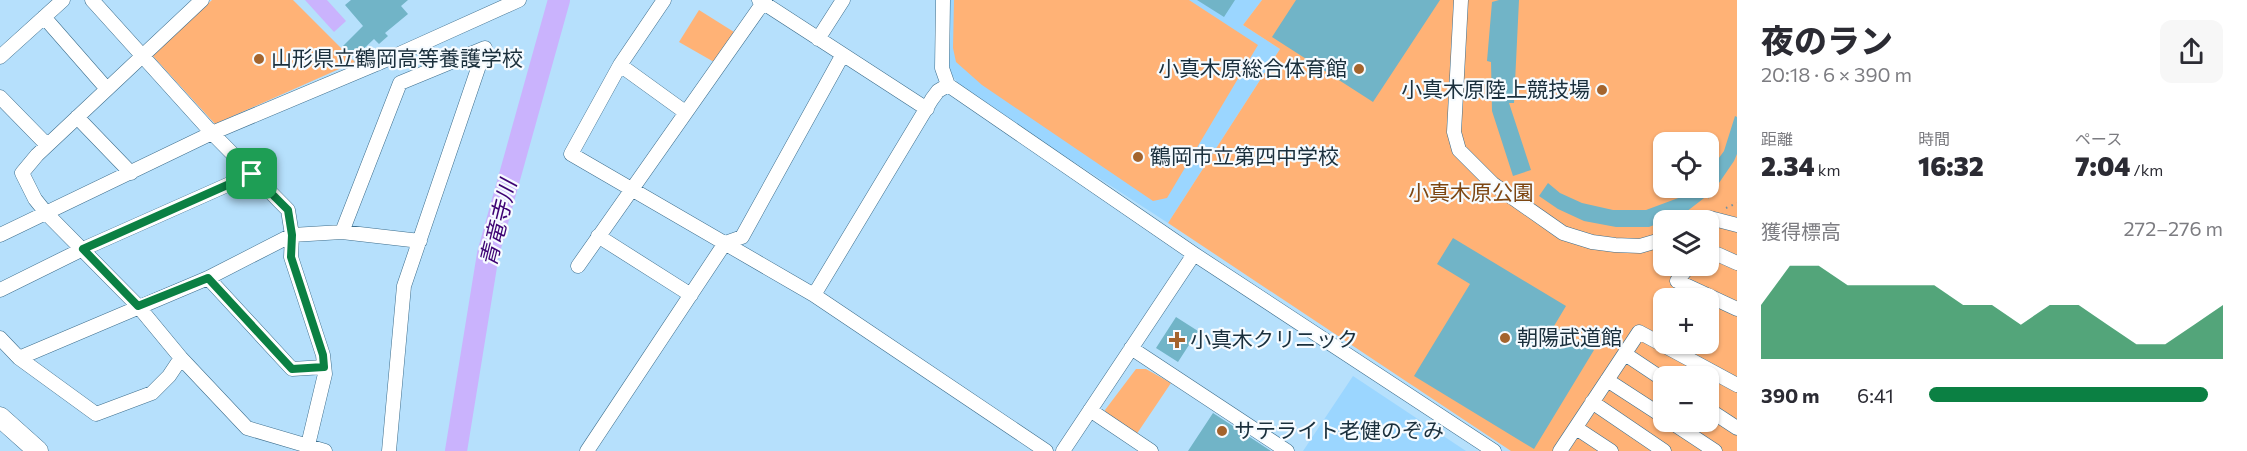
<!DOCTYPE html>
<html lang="ja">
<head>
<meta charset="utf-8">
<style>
  :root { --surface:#fff; --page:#f7f7f7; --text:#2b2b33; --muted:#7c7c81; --accent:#0b8043 }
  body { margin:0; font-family:Commissioner,"Noto Sans JP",sans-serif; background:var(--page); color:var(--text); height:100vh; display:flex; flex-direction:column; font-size:22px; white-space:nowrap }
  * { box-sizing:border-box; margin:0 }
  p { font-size:20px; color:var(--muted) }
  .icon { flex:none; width:33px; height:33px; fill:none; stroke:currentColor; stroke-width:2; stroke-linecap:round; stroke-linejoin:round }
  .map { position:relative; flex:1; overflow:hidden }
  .sheet { display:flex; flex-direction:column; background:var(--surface); width:510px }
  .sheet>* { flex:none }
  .controls { position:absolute; left:1653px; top:132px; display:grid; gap:12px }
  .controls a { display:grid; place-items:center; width:66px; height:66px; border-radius:12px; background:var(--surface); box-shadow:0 2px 4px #0004; font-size:30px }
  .pin { position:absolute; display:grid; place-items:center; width:51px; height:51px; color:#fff; margin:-26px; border-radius:12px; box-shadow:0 3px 9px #0006 }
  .round { display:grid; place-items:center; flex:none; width:63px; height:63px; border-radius:12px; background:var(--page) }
  .headline { display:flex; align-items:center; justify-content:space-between; height:102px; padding:0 24px }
  h1 { font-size:33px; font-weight:800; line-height:45px }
  .metrics { display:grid; grid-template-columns:repeat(3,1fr); gap:9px; height:102px; padding:6px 24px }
  .metrics div { display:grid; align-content:center }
  .metrics b { font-size:26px; font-weight:800 }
  .metrics small { font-size:16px; font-weight:400 }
  .metrics p { font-size:16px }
  .chart { height:168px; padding:12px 24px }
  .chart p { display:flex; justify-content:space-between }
  .chart svg { width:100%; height:108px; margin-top:6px; fill:var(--accent); opacity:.7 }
  ul { padding:0 24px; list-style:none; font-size:20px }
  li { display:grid; grid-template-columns:96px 72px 1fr; align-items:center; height:45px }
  li i { height:15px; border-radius:8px; background:var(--accent) }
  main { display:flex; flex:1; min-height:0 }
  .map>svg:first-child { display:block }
  .built { fill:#9bd6ff }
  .green { fill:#ffb276; fill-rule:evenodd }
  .water { fill:#cab3fd }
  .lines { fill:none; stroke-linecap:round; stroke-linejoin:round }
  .river { stroke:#cab3fd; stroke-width:22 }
  .building { fill:#71b4c7 }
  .minor-casing { stroke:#3d6e8d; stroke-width:15 }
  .highway-casing { stroke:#3d6e8d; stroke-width:21 }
  .path { stroke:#6f90a5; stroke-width:2; stroke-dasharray:1.5 4.5; stroke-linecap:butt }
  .minor { stroke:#fff; stroke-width:14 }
  .highway { stroke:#fff; stroke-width:20 }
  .route-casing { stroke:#fff; stroke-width:12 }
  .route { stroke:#0b8043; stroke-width:8 }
  .poi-dot { fill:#a4642d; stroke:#f6fbff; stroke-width:2 }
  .labels { text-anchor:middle; stroke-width:4.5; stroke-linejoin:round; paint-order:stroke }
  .poi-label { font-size:21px; fill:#1a2f3c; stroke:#f6fbff; text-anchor:start }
  .park-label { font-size:21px; fill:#7d4612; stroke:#f6fbff }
  .water-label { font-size:22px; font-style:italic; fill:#3d0273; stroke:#f6fbff }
</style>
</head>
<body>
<main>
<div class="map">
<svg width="1737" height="451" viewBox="0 0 1737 451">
  <rect width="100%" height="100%" fill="#b6e0fc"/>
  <!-- built -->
  <path class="built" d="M 947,0 L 1262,0 L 1243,25 L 1280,49 L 1168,223 L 963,90 L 952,75 L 949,66 Z
    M 1353,376 L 1466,451 L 1303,451 Z"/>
  <!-- green -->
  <path class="green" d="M 212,0 L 293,0 L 355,62 L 215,124 L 152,55 Z
    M 954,0 L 1189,0 L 1258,45 L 1167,198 L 1153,201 L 982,85 L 956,62 L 953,48 Z
    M 1262,0 L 1737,0 L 1737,451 L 1511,451 L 1168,223 L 1280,49 L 1243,25 ZM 1664,142 L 1708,142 L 1708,188 L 1664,188 ZM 1664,220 L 1708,220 L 1708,266 L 1664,266 ZM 1664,298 L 1708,298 L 1708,344 L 1664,344 ZM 1664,376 L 1708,376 L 1708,422 L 1664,422 Z
    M 699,10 L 734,32 L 714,62 L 679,42 Z
    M 1136,369 L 1146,369 L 1171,383 L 1136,435 L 1107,417 L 1105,410 Z"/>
  <!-- water -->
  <path class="water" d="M 305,0 L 327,0 L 346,21 L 334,32 Z"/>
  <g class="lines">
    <!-- river -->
    <path class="river" d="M 456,451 L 488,254 L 559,0"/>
  </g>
  <!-- building -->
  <path class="building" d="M 351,0 L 408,0 L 401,6 L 408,14 L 385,33 L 388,36 L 379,44 L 374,39 L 354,58 L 343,46 L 363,26 L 345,5 Z
    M 1197,0 L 1235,0 L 1224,17 Z
    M 1296,0 L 1440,0 L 1373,102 L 1272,37 Z
    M 1499,0 L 1519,0 L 1514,103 L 1509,103 L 1531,170 L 1513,176 L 1492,111 L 1491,62 L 1487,61 L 1492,2 Z
    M 1735,116 L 1737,117 L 1737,154 L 1734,161 L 1708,199 L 1708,195 L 1686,212 L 1649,227 L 1616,227 L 1584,221 L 1558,209 L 1539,196 L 1548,183 L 1560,193 L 1582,203 L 1613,210 L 1646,210 L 1681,197 L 1694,188 L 1708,188 L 1708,173 L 1724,151 Z
    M 1453,238 L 1566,306 L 1554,326 L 1594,350 L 1534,449 L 1414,376 L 1470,284 L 1437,264 Z
    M 1176,317 L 1198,331 L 1178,362 L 1156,348 Z
    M 1213,413 L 1271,451 L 1188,451 Z"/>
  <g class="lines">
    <defs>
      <path id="minor" d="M 92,0 L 212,133 L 288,210 L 292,235 L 291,257 L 323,355 L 325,374 L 308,445
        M 202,0 L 37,155 L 22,173 L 35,199 L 47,214 L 138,306 L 181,358 L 247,428 L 325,451
        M 664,0 L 620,65 L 571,154 L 814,295 L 1046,451
        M 759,0 L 927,109
        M 943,0 L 942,68 L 948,85 L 1194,254 L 1494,451
        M 1461,0 L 1454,132 L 1459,150 L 1493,184 L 1563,233 L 1592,242 L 1615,245 L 1640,246 L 1664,239
        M 44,17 L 107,89
        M 818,39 L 843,0
        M 0,57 L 63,0
        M 620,65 L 685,112
        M 0,97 L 47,145
        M 77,117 L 131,173
        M 1704,220 L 1710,218 L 1737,225
        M 342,232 L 400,83 L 485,48 L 404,286 L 389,451
        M 0,235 L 212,133 L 388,59 L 519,0
        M 598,236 L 691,295
        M 1708,256 L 1717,254 L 1737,263
        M 578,266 L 765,0
        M 1689,266 L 1677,281 L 1737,309
        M 208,278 L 292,369 L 324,367
        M 0,290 L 83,249 L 252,174
        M 814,295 L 932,99 L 938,91 L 948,85
        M 0,338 L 19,358 L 96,414 L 152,393 L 169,376 L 181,358
        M 1131,348 L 1287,451
        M 1625,354 L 1664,380
        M 19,358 L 208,278 L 292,235 L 342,232 L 420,241
        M 1607,380 L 1664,417
        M 1592,402 L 1664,451
        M 1708,409 L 1737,428
        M 1090,410 L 1151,451
        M 1671,422 L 1715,451
        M 1576,428 L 1611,451
        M 587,451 L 725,243 L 742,237 L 842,56
        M 1063,451 L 1194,254
        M 1560,451 L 1639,332 L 1737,385"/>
      <path id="highway" d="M 0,417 L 38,451"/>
    </defs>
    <!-- minor casing -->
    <use href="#minor" class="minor-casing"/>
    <!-- highway casing -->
    <use href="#highway" class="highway-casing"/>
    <!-- path -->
    <path class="path" d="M 1726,208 L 1737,203"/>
    <!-- minor -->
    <use href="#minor" class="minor"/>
    <!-- highway -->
    <use href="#highway" class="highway"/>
  </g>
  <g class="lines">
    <defs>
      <path id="route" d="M 252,174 L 288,210 L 292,235 L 291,257 L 323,355 L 324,367 L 292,369 L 208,278 L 138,306 L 83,249 Z"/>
    </defs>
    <!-- route casing -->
    <use href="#route" class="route-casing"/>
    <!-- route -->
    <use href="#route" class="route"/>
  </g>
  <!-- markers -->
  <g class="poi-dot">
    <circle cx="259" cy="59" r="6"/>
    <circle cx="1359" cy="69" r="6"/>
    <circle cx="1602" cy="90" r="6"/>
    <circle cx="1138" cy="157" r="6"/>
    <circle cx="1505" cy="338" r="6"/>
    <path d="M1174 331h6v6h6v6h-6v6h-6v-6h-6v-6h6z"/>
    <circle cx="1222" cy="431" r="6"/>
  </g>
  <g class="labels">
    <!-- poi labels -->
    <g class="poi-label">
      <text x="271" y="66">山形県立鶴岡高等養護学校</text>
      <text x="1347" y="76" text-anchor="end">小真木原総合体育館</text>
      <text x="1590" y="97" text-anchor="end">小真木原陸上競技場</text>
      <text x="1150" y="164">鶴岡市立第四中学校</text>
      <text x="1517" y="345">朝陽武道館</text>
      <text x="1190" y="347">小真木クリニック</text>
      <text x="1234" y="438">サテライト老健のぞみ</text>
    </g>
    <!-- park labels -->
    <g class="park-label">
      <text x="1471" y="200">小真木原公園</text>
    </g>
    <!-- water labels -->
    <g class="water-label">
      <text transform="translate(498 223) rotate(-76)" y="8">青竜寺川</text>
    </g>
  </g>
</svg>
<div class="controls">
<a><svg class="icon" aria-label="locate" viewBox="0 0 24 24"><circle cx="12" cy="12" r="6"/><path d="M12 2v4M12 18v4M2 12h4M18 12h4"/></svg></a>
<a><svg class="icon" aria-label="layers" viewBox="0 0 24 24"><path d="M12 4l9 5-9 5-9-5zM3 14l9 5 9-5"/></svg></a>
<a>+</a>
<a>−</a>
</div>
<div class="pin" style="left:252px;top:174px;background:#1e9e55"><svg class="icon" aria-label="arrive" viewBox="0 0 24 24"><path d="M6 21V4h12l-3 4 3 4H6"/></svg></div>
</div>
<section class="sheet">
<div class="headline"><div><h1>夜のラン</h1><p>20:18 · 6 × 390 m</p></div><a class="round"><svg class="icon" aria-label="share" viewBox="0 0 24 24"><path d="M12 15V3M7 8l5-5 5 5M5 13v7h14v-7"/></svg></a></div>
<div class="metrics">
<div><p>距離</p><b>2.34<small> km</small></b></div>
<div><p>時間</p><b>16:32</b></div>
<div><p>ペース</p><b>7:04<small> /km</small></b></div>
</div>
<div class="chart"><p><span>獲得標高</span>272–276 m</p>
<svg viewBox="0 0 160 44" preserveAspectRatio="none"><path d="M0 44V22L10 6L20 6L30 14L40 14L50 14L60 14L70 22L80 22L90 30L100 22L110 22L120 30L130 38L140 38L150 30L160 22V44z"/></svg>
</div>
<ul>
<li><b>390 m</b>6:41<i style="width:95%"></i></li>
</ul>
</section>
</main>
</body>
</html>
